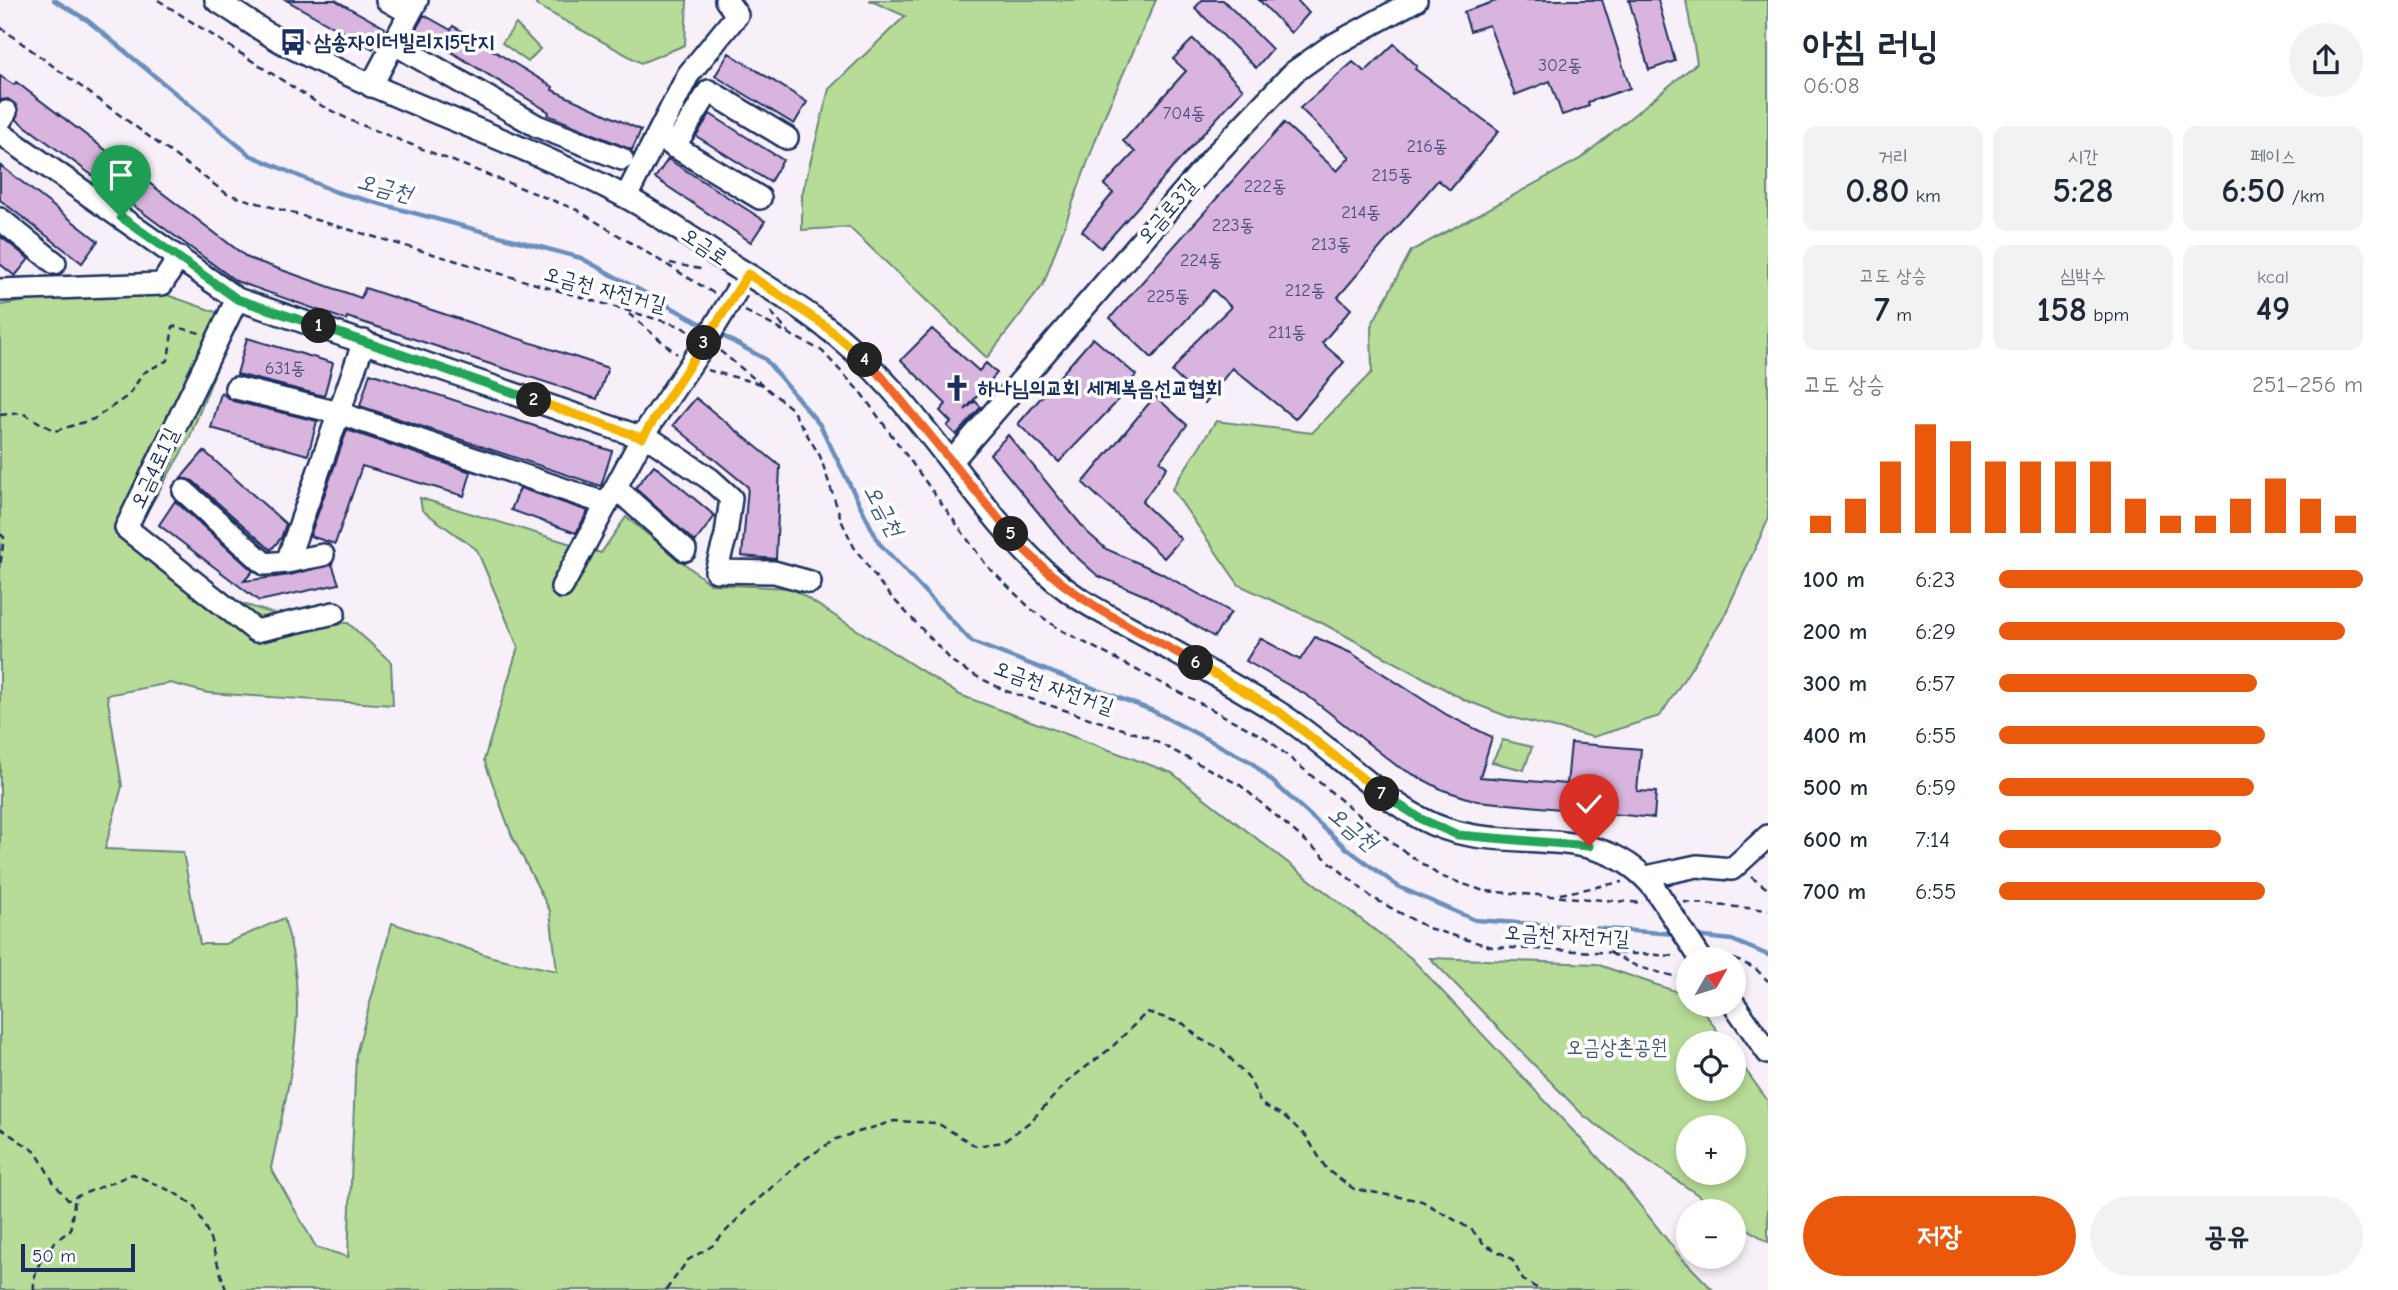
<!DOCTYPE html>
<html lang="ko">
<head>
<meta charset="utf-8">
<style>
  :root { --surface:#fff; --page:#f2f2f3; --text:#1f2937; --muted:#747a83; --accent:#ea580c }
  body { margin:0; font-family:"Comic Neue","Poor Story",sans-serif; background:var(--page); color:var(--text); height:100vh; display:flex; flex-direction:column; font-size:26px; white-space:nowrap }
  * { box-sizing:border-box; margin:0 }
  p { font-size:23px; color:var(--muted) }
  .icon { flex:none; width:38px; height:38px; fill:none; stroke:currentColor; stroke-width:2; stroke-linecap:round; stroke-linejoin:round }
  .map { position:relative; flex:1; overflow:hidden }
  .drawer { display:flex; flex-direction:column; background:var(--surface); width:630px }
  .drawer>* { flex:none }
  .needle { width:46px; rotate:51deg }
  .tools { position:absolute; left:1676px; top:947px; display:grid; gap:14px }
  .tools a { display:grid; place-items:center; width:70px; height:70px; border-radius:50%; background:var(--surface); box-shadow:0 4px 10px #0003; font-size:35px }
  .scale { position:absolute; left:21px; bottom:18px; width:114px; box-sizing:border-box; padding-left:7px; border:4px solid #1b2f5e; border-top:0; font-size:19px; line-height:24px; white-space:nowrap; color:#1b2f5e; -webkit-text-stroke:5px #fff; paint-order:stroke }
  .pin { position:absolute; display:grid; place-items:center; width:60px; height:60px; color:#fff; margin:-72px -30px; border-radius:50% 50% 50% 0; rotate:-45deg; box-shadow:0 0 7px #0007 }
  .pin .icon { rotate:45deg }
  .km { position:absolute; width:35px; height:35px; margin:-18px; border-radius:50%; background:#222; color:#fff; font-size:19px; line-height:35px; text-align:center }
  .round { display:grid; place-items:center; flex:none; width:74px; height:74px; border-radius:37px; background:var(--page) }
  .headline { display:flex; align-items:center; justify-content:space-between; height:119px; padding:0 35px }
  h1 { font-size:38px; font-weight:700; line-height:52px }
  .metrics { display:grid; grid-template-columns:repeat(3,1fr); gap:10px; height:119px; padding:7px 35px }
  .metrics div { display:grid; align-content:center; border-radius:14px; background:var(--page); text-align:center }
  .metrics b { font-size:35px; font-weight:700 }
  .metrics small { font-size:19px; font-weight:400 }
  .metrics p { font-size:19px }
  .chart { height:196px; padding:14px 35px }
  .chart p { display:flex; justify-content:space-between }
  .chart svg { width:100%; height:126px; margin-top:7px; stroke:var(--accent); stroke-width:6 }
  .cta { display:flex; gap:14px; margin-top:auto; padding:14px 35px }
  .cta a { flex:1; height:80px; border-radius:42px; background:var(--accent); color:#fff; font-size:28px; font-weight:700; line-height:80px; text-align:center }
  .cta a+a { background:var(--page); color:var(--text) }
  ul { padding:0 35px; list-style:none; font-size:23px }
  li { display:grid; grid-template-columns:112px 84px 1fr; align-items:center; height:52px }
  li i { height:18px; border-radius:9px; background:var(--accent) }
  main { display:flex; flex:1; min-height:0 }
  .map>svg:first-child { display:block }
  .green { fill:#b7dc97; stroke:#69867a; stroke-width:2; fill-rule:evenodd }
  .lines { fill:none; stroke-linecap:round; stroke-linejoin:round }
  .stream { stroke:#6b8fbd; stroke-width:4.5 }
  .building { fill:#d9b4de; stroke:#1b2f5e; stroke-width:2 }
  .minor-casing { stroke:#1b2f5e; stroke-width:26 }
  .path { stroke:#1b2f5e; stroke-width:2.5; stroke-dasharray:7 5; stroke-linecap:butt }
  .minor { stroke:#fff; stroke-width:21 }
  .minor-bridge-casing { stroke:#1b2f5e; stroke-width:26; stroke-linecap:butt }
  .minor-bridge { stroke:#fff; stroke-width:21 }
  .split-1-casing { stroke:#fff; stroke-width:14 }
  .split-2-casing { stroke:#fff; stroke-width:14 }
  .split-3-casing { stroke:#fff; stroke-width:14 }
  .split-4-casing { stroke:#fff; stroke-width:14 }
  .split-5-casing { stroke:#fff; stroke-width:14 }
  .split-6-casing { stroke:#fff; stroke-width:14 }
  .split-7-casing { stroke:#fff; stroke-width:14 }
  .split-8-casing { stroke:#fff; stroke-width:14 }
  .split-1 { stroke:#22a559; stroke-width:9 }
  .split-2 { stroke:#22a559; stroke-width:9 }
  .split-3 { stroke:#f5b400; stroke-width:9 }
  .split-4 { stroke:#f5b400; stroke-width:9 }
  .split-5 { stroke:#f0652b; stroke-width:9 }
  .split-6 { stroke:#f0652b; stroke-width:9 }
  .split-7 { stroke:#f5b400; stroke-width:9 }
  .split-8 { stroke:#22a559; stroke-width:9 }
  .labels { text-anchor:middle; stroke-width:7; stroke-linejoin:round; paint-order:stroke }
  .number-label { font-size:18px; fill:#4a507e }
  .poi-label { font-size:21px; font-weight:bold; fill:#1b2f5e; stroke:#fff; text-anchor:start }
  .street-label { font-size:21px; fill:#1b2f5e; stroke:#fff }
  .park-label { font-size:21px; fill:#425a6c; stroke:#fff }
  .water-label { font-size:23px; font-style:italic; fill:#3c5786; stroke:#fff }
</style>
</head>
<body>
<main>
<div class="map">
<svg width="1768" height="1290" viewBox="0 0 1768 1290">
  <rect width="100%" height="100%" fill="#f7f0f8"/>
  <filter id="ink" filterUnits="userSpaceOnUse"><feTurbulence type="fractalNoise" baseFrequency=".0143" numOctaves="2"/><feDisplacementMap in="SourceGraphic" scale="14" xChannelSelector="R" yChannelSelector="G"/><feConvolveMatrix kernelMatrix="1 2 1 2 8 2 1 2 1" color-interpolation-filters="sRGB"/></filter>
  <g filter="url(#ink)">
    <!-- green -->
    <path class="green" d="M 537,0 L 687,0 L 685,45 L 641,63 L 536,5 Z
      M 869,0 L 1156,0 L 1104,117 L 1043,285 L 987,358 L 849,227 L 802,230 L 802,195 L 829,89 L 905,16 Z
      M 1686,0 L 1768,0 L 1768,520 L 1723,619 L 1660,716 L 1593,737 L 1509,717 L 1465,700 L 1322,623 L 1239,585 L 1172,489 L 1216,421 L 1312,433 L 1372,372 L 1371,326 L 1411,251 L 1580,159 L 1697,63 Z
      M 516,24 L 540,49 L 528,62 L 502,43 Z
      M 96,291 L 167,295 L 236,319 L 189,439 L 140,524 L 230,600 L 298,621 L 348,623 L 391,662 L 393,705 L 208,693 L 170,683 L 107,695 L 122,786 L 105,849 L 183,852 L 200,944 L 225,944 L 284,918 C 312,1007 289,1080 271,1168 L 316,1247 L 348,1257 L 356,1054 L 392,923 L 492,957 L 557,971 L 550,911 L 512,836 L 484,760 L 518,647 L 477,550 L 422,510 L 420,498 L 601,553 L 626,517 L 710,584 L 791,588 L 960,695 L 1172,773 L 1411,958 L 1623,1184 L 1680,1256 L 1713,1290 L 0,1290 L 0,305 Z
      M 1503,740 L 1532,747 L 1524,770 L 1492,762 Z
      M 1430,958 L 1596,964 L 1689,996 L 1689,1004 L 1699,1005 L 1726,1043 L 1689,1043 L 1689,1088 L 1734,1088 L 1734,1054 L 1768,1101 L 1768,1242 L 1734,1220 L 1734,1211 L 1721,1211 L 1584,1116 ZM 1734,1127 L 1734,1172 L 1689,1172 L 1689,1127 Z"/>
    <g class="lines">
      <!-- stream -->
      <path class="stream" d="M 54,0 L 87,20 L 250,155 L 336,192 L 581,258 L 709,328
        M 719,334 L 765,359 L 820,425 L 879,543 L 972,642 L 1151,710 L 1251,762 L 1346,848 L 1399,887 L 1475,920 L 1676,934
        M 1695,936 L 1732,940 L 1768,955"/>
    </g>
    <!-- building -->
    <path class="building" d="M 286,0 L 335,0 L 385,28 L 373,49 Z
      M 1202,0 L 1223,0 L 1272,49 L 1256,68 L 1195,8 Z
      M 1259,0 L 1297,0 L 1309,13 L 1291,33 Z
      M 1499,0 L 1602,0 L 1630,88 L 1588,102 L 1589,106 L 1562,115 L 1550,81 L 1515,95 L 1489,25 L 1470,31 L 1464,12 Z
      M 1629,0 L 1658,0 L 1675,61 L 1649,70 Z
      M 424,15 L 451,30 L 453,26 L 553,87 L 552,90 L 641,130 L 632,150 L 548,115 L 549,112 L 435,42 L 431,50 L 411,38 Z
      M 1193,39 L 1243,89 L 1101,248 L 1082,231 L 1113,193 L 1104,185 L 1135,152 L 1123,141 L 1186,71 L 1173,59 Z
      M 1394,44 L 1417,66 L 1415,69 L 1499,131 L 1450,190 L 1438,180 L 1338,297 L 1351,309 L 1322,343 L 1344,362 L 1295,419 L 1232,368 L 1205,403 L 1172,372 L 1194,343 L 1231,307 L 1213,290 L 1152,358 L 1110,318 L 1284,123 L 1337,171 L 1350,157 L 1300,108 L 1353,62 L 1365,72 Z
      M 729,53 L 807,102 L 794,124 L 715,76 Z
      M 0,76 L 14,85 L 16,82 L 248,258 L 361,298 L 365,288 L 608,368 L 597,399 L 347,317 L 346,320 L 236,281 L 17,120 L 17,106 L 8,99 L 0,100 Z
      M 710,114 L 783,160 L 770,182 L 696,136 Z
      M 668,159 L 765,221 L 751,242 L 655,178 Z
      M 0,165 L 98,241 L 82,263 L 0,200 Z
      M 0,236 L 29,259 L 15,276 L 0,264 Z
      M 932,329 L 979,371 L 986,363 L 997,373 L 965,410 L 975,401 L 981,407 L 956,435 L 947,426 L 951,422 L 940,411 L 946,404 L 901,360 Z
      M 247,338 L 333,363 L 324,396 L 237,374 Z
      M 1093,338 L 1136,375 L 1114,405 L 1059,462 L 1018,424 Z
      M 370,373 L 612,451 L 601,486 L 360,406 Z
      M 221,393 L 233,401 L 317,421 L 308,455 L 211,428 Z
      M 1155,396 L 1187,425 L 1160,461 L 1167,467 L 1142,502 L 1181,539 L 1164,558 L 1083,483 Z
      M 696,398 L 780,466 L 776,559 L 742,556 L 748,487 L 673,425 Z
      M 347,430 L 471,472 L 464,496 L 362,466 L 335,544 L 310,536 Z
      M 1008,435 L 1087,532 L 1106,549 L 1159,572 L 1231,612 L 1214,637 L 1146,596 L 1098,576 L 1070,551 L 990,454 Z
      M 204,451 L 286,524 L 281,538 L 271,550 L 193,481 L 181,478 Z
      M 654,465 L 715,516 L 695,542 L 635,488 Z
      M 520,488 L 588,511 L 576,533 L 511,510 Z
      M 175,501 L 253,571 L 244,581 L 290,575 L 332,564 L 339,584 L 259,601 L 159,525 Z
      M 1315,637 L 1351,653 L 1447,715 L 1492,737 L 1480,777 L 1567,784 L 1571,743 L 1641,749 L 1637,791 L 1656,792 L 1654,818 L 1477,801 L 1443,790 L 1397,766 L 1308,696 L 1246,661 L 1260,638 L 1300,660 Z"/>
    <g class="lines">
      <defs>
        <path id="minor" d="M 216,0 C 240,15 264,33 289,46 C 397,102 514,139 622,195 C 661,215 695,241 732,265 C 762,283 791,301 819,322 C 914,391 966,500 1052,578 C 1080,603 1115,619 1148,637 C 1191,661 1234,685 1276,711 C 1328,743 1368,790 1422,819 C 1499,861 1595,813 1655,889
          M 387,0 L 410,13
          M 393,43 L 537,126 L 622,159
          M 371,86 L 417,0
          M 0,121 L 6,112
          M 0,133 L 237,299 L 655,442 L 710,479 L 731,498 L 726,535 L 716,571 L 774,572 L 810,582
          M 664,140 L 760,198
          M 674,147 L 709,91 L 787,138
          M 626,197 L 688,75 L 737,15 L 726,0
          M 0,219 L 55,263
          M 0,290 L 162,284 L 179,257
          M 237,299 L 126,528 L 256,631 L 334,613
          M 236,388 L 339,413 L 607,504
          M 951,462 L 1216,154 L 1294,72 L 1328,48 L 1416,0
          M 616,488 L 685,550
          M 184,491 L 265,564 L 287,562 L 364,341
          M 287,562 L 323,555
          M 562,587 L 647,429 L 699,352
          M 1646,877 L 1697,866 L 1732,869 L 1768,836
          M 1734,1004 L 1768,1053"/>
      </defs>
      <!-- minor casing -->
      <use href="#minor" class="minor-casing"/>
      <!-- path -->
      <path class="path" d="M 158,0 L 322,106 L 354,122 L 577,210 L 715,294
        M 0,27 L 227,194 L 680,326 L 691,333
        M 670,263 L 705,270
        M 745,311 L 822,351 L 861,393 L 987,566 L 1031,609 L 1059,629 L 1266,738 L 1395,845 L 1440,876 L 1484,891 L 1643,903
        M 771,312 L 790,334
        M 629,314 L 677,354
        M 720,351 L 791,408 L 820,456 L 842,522 L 854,547 L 885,590 L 953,662 L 968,672 L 1006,691 L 1147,737 L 1240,785 L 1371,897 L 1428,928 L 1492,947 L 1678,956
        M 707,370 L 765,385
        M 0,415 L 22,413 L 55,431 L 94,419 L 129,395 L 143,373 L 168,360 L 173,326 L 200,333
        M 0,534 L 4,537 L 0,567
        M 1751,877 L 1768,889
        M 1560,894 L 1622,882
        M 1684,902 L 1768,910
        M 1610,953 L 1638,967 L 1689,980
        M 1720,958 L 1734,959
        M 1734,959 L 1755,968 L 1768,981
        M 0,1128 L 36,1152 L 54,1183 L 68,1200 L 133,1174 L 173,1192 L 194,1205 L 208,1233 L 226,1290
        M 34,1290 C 32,1266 50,1242 70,1231 L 75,1197
        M 666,1290 L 688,1260 L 712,1246 L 748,1208 L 802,1161 L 836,1139 L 894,1121 L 937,1123 L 976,1146 L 1003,1142 L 1031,1121 L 1069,1080 L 1111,1048 L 1147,1012 L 1184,1024 L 1200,1039 L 1222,1049 L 1250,1080 L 1261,1104 L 1284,1116 L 1306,1136 L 1327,1170 L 1354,1189 L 1422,1201 L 1472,1230 L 1484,1244 L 1512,1259 L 1523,1280 L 1540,1290"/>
      <!-- minor -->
      <use href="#minor" class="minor"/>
      <defs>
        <path id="minor-bridge" d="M 699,352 L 737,290
          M 1655,889 L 1701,959"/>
      </defs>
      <!-- minor-bridge casing -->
      <use href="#minor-bridge" class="minor-bridge-casing"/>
      <!-- minor-bridge -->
      <use href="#minor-bridge" class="minor-bridge"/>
    </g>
  </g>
  <g class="lines" filter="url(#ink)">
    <defs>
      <path id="split-1" d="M 121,217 L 237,299 L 319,326"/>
      <path id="split-2" d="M 319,326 L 534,400"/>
      <path id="split-3" d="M 534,400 L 642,438 L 704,343"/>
      <path id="split-4" d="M 704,343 L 748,274 L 824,325 L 865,360"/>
      <path id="split-5" d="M 865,360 L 882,377 L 1011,534"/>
      <path id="split-6" d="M 1011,534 C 1063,597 1127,624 1196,663"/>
      <path id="split-7" d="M 1196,663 L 1282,714 L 1382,794"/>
      <path id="split-8" d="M 1382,794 L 1423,820 L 1458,835 L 1589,846"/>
    </defs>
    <!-- split-1 casing -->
    <use href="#split-1" class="split-1-casing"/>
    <!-- split-2 casing -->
    <use href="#split-2" class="split-2-casing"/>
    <!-- split-3 casing -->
    <use href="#split-3" class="split-3-casing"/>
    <!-- split-4 casing -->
    <use href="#split-4" class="split-4-casing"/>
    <!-- split-5 casing -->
    <use href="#split-5" class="split-5-casing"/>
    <!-- split-6 casing -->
    <use href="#split-6" class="split-6-casing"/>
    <!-- split-7 casing -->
    <use href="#split-7" class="split-7-casing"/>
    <!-- split-8 casing -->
    <use href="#split-8" class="split-8-casing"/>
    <!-- split-1 -->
    <use href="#split-1" class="split-1"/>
    <!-- split-2 -->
    <use href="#split-2" class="split-2"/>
    <!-- split-3 -->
    <use href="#split-3" class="split-3"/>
    <!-- split-4 -->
    <use href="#split-4" class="split-4"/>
    <!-- split-5 -->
    <use href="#split-5" class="split-5"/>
    <!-- split-6 -->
    <use href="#split-6" class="split-6"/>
    <!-- split-7 -->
    <use href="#split-7" class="split-7"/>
    <!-- split-8 -->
    <use href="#split-8" class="split-8"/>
  </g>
  <!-- icons -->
  <defs>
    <symbol id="bus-bare" viewBox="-9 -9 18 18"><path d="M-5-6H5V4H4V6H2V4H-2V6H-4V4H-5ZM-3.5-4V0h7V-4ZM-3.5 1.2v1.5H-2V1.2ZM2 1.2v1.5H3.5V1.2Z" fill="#1b2f5e" stroke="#fff" stroke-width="2.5" paint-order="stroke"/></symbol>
    <symbol id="church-bare" viewBox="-9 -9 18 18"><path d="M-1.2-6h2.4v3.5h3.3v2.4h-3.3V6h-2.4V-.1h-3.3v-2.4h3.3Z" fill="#1b2f5e" stroke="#fff" stroke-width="2.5" paint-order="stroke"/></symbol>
  </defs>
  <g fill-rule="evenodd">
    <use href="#bus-bare" x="274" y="23" width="38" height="38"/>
    <use href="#church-bare" x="938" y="369" width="38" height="38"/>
  </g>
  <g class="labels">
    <!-- number labels -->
    <g class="number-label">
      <text x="1560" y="71">302동</text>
      <text x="1184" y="119">704동</text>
      <text x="1427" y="152">216동</text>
      <text x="1392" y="181">215동</text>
      <text x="1265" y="192">222동</text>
      <text x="1361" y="218">214동</text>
      <text x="1233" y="231">223동</text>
      <text x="1331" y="250">213동</text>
      <text x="1201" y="266">224동</text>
      <text x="1305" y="296">212동</text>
      <text x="1168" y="302">225동</text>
      <text x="1287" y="338">211동</text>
      <text x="285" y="374">631동</text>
    </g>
    <!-- poi labels -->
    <g class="poi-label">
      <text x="314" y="49">삼송자이더빌리지5단지</text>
      <text x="978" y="395">하나님의교회 세계복음선교협회</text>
    </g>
    <!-- street labels -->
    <g class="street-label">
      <text transform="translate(1167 211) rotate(-49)" y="7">오금로3길</text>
      <text transform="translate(705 246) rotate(34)" y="7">오금로</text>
      <text transform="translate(605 289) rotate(15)" y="7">오금천 자전거길</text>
      <text transform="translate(154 468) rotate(-65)" y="7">오금4로1길</text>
      <text transform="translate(1054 687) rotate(19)" y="7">오금천 자전거길</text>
      <text transform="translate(1567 935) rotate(3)" y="7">오금천 자전거길</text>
    </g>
    <!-- park labels -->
    <g class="park-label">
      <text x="1617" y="1054">오금상촌공원</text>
    </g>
    <!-- water labels -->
    <g class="water-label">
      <text transform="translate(385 187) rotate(15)" y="8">오금천</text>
      <text transform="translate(884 510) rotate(61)" y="8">오금천</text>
      <text transform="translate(1353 828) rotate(40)" y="8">오금천</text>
    </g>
  </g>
</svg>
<div class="tools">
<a><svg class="needle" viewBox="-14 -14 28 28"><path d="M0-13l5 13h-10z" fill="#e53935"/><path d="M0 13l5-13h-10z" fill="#747a83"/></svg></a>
<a><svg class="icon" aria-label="locate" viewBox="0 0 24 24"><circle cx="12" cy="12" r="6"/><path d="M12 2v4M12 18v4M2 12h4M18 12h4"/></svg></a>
<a>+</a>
<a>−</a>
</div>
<div class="scale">50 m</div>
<div class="pin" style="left:121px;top:217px;background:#1e9e55"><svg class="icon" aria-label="arrive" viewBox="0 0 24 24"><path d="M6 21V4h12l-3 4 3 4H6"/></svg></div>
<div class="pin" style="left:1589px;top:846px;background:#d93025"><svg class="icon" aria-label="check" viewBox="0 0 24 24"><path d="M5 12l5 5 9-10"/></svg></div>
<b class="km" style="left:319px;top:326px">1</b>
<b class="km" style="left:534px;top:400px">2</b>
<b class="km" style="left:704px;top:343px">3</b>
<b class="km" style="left:865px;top:360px">4</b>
<b class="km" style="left:1011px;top:534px">5</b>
<b class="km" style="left:1196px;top:663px">6</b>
<b class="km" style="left:1382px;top:794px">7</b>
</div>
<section class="drawer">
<div class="headline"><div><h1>아침 러닝</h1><p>06:08</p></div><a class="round"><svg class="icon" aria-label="share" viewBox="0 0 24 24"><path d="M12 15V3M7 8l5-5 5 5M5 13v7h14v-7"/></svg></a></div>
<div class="metrics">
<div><p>거리</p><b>0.80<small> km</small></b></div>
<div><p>시간</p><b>5:28</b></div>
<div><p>페이스</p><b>6:50<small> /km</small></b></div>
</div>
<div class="metrics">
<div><p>고도 상승</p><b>7<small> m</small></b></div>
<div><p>심박수</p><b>158<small> bpm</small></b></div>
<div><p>kcal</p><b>49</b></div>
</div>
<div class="chart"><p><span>고도 상승</span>251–256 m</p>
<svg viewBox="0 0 160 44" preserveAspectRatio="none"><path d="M5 44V38M15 44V32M25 44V19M35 44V6M45 44V12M55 44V19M65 44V19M75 44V19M85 44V19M95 44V32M105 44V38M115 44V38M125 44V32M135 44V25M145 44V32M155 44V38"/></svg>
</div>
<ul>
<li><b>100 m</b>6:23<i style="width:100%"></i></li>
<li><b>200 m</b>6:29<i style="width:95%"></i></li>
<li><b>300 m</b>6:57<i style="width:71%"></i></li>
<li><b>400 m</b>6:55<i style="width:73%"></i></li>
<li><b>500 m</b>6:59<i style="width:70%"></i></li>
<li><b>600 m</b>7:14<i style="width:61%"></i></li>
<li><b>700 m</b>6:55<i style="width:73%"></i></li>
</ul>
<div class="cta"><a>저장</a><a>공유</a></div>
</section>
</main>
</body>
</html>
